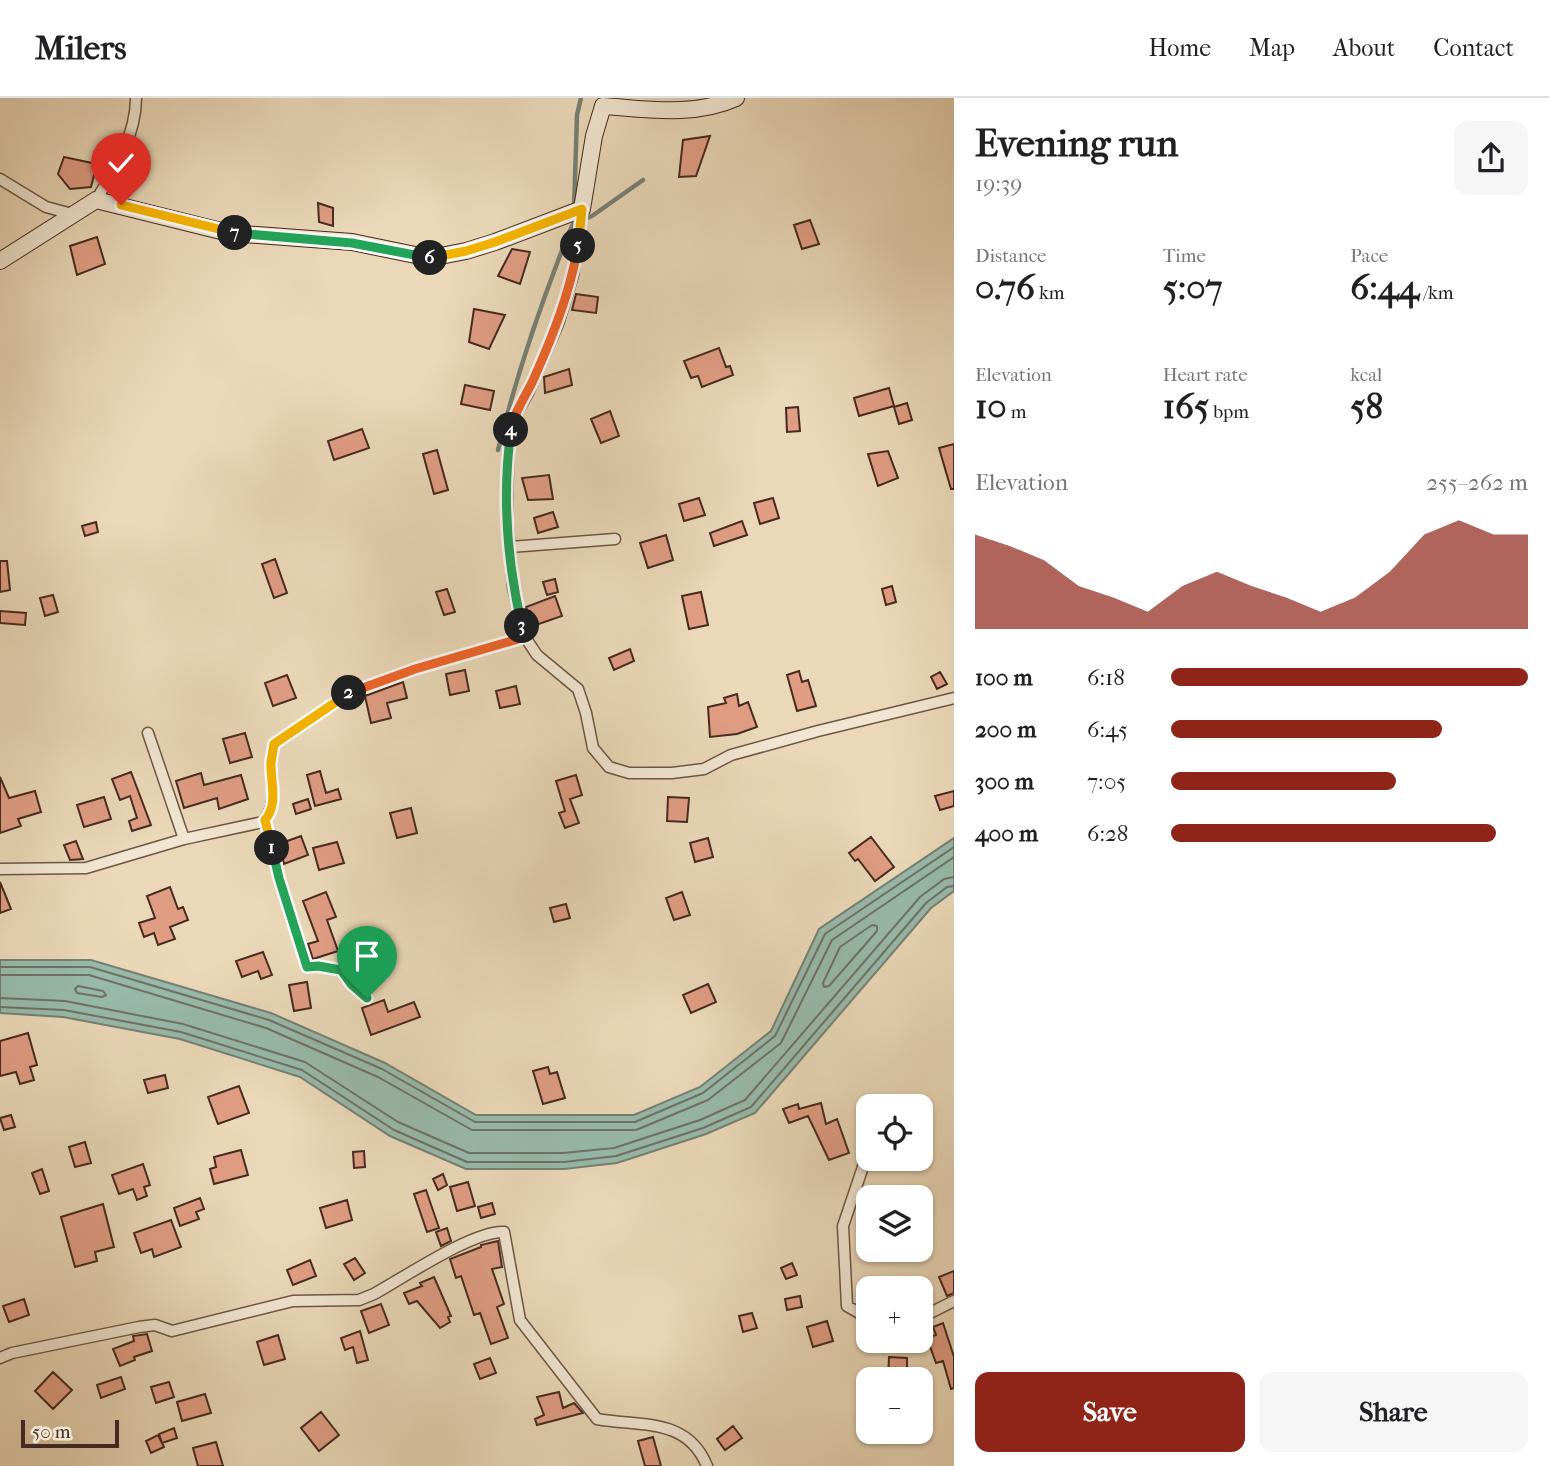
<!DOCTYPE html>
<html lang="en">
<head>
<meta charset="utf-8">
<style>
  :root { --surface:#fff; --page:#f6f6f6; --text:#202124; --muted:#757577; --line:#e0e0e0; --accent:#8f2418 }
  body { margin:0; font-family:"IM FELL French Canon",serif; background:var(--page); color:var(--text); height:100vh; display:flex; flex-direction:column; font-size:26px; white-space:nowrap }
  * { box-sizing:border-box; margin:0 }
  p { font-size:23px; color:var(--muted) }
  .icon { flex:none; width:38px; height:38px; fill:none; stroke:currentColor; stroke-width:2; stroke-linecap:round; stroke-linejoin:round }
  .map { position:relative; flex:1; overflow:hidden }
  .drawer { display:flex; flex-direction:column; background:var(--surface); width:595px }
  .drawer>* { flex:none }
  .buttons { position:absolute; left:856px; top:996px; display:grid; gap:14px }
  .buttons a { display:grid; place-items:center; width:77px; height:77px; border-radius:14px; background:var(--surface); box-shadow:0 2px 5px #0004; font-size:35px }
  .scale { position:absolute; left:21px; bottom:18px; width:98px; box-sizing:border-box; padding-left:7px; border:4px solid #452a1f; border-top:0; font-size:19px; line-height:24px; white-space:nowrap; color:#452a1f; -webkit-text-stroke:5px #f1e6d1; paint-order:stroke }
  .pin { position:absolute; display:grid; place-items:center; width:60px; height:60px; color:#fff; margin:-72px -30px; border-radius:50% 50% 50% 0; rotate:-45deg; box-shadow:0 0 7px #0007 }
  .pin .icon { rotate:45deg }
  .km { position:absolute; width:35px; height:35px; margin:-18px; border-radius:50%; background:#222; color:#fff; font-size:19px; line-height:35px; text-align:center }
  .round { display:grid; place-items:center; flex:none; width:74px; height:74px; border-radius:14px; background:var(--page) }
  .summary { display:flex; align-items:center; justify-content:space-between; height:119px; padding:0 21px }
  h1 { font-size:38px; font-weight:700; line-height:52px }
  .figures { display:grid; grid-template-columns:repeat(3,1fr); gap:10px; height:119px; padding:7px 21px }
  .figures div { display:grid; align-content:center }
  .figures b { font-size:35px; font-weight:700 }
  .figures small { font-size:19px; font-weight:400 }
  .figures p { font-size:19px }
  .chart { height:196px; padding:14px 21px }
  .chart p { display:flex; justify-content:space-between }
  .chart svg { width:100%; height:126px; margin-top:7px; fill:var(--accent); opacity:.7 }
  .primary-button { display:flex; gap:14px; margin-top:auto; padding:14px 21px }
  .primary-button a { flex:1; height:80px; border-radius:14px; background:var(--accent); color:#fff; font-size:28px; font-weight:700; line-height:80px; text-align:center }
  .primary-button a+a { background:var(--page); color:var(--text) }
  ul { padding:0 21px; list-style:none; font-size:23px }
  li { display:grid; grid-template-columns:112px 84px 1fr; align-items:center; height:52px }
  li i { height:18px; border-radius:9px; background:var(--accent) }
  header { display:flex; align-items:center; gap:42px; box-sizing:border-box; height:98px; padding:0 35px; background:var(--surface); border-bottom:2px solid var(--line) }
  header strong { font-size:33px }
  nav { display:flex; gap:38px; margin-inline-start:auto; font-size:24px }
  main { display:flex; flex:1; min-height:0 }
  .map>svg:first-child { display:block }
  .water { fill:#98baab; stroke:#778073; stroke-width:2 }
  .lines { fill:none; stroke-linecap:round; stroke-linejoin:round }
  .shore { stroke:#6e7265; stroke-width:2 }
  .stream { stroke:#778073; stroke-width:4.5 }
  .building { fill:#e09d84; stroke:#452a1f; stroke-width:2 }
  .minor-casing { stroke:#6e5645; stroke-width:13 }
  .secondary-casing { stroke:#452a1f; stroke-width:18 }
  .minor { stroke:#f1e6d1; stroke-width:10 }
  .secondary { stroke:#f1e6d1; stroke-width:16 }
  .split-1-casing { stroke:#fff; stroke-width:14 }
  .split-2-casing { stroke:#fff; stroke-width:14 }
  .split-3-casing { stroke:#fff; stroke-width:14 }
  .split-4-casing { stroke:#fff; stroke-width:14 }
  .split-5-casing { stroke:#fff; stroke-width:14 }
  .split-6-casing { stroke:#fff; stroke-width:14 }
  .split-7-casing { stroke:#fff; stroke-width:14 }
  .split-8-casing { stroke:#fff; stroke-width:14 }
  .split-1 { stroke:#22a559; stroke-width:9 }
  .split-2 { stroke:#f5b400; stroke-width:9 }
  .split-3 { stroke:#f0652b; stroke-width:9 }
  .split-4 { stroke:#22a559; stroke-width:9 }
  .split-5 { stroke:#f0652b; stroke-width:9 }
  .split-6 { stroke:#f5b400; stroke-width:9 }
  .split-7 { stroke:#22a559; stroke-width:9 }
  .split-8 { stroke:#f5b400; stroke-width:9 }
</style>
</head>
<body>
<header>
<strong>Milers</strong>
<nav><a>Home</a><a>Map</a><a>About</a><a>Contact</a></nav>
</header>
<main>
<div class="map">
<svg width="954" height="1368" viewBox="0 0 954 1368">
  <rect width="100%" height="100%" fill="#ead8b8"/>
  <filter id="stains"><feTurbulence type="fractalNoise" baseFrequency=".00286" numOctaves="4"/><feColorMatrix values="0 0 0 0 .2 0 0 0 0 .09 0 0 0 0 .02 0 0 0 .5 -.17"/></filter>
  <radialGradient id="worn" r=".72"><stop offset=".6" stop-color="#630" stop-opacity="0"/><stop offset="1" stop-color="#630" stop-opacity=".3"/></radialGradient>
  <!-- water -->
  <path class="water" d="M 954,740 L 954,793 L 931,810 L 755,1015 L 706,1036 L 617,1065 L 564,1071 L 466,1071 L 390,1038 L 300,979 L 180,941 L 63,919 L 0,915 L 0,862 L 91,862 L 271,915 L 385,965 L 476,1017 L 634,1017 L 700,989 L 771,933 L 819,831 Z"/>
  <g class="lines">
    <!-- shore -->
    <path class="shore" d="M 872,827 L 877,828 L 877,833 L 829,888 L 824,889 L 823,885 L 840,849 Z
      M 0,869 L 90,869 L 269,922 L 382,971 L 475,1024 L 635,1024 L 703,995 L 775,938 L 825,836 L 954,749
      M 0,877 L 89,877 L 266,930 L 378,979 L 472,1032 L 636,1032 L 708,1002 L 781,945 L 832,842 L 954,759
      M 78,888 L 103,893 L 106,897 L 102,899 L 77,895 L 75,891 Z
      M 0,900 L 65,903 L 183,926 L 305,964 L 398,1024 L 469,1055 L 563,1055 L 614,1050 L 700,1022 L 745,1002 L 920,799 L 944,781 L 954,779
      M 0,909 L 64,912 L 181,934 L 302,972 L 394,1032 L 467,1064 L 564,1064 L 616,1058 L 703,1030 L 751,1009 L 926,805 L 947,789 L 954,788"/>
    <!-- stream -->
    <path class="stream" d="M 574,111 L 577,17 L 581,0
      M 498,352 C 516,278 540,208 568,137 L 573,126 L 592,118 L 643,82"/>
  </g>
  <!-- building -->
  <path class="building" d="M 710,38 L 696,78 L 679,79 L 683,42 Z
    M 64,59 L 97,66 L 91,89 L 70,91 L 58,76 Z
    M 318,105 L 333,110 L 333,128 L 319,124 Z
    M 810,122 L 819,146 L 802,151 L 794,127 Z
    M 97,139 L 105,166 L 77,177 L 70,148 Z
    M 512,151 L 530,154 L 520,186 L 498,178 Z
    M 576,196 L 598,199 L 596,215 L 572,212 Z
    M 474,211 L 505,217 L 489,251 L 469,244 Z
    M 719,250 L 726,269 L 730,268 L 733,277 L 702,289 L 698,278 L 691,280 L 684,263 Z
    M 569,271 L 572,287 L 545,295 L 544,279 Z
    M 465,287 L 494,293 L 490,312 L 461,306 Z
    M 889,290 L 894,308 L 859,318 L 854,300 Z
    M 907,305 L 912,322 L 899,326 L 894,309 Z
    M 798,309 L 800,333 L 787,334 L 786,310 Z
    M 610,313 L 619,338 L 601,345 L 591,321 Z
    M 362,331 L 369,350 L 334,362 L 328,343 Z
    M 954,346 L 954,391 L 951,391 L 939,350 Z
    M 437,352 L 448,392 L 434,396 L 423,356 Z
    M 888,353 L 898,380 L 878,388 L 868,356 Z
    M 549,377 L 553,401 L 528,402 L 522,380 Z
    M 699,400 L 705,417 L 684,423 L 679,406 Z
    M 773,400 L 779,420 L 760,426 L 754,405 Z
    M 553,414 L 558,429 L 538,435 L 534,420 Z
    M 742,423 L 747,437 L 714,448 L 710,435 Z
    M 96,424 L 98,434 L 85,438 L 82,428 Z
    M 666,437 L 673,462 L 648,470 L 640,445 Z
    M 275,461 L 287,495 L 274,500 L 262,466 Z
    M 0,463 L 7,463 L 10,492 L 0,494 Z
    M 555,481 L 558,494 L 547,497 L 543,484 Z
    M 892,488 L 896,504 L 886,507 L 882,491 Z
    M 447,491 L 455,514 L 444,517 L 436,494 Z
    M 701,494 L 708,527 L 689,531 L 682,498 Z
    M 53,497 L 58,514 L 45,518 L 40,500 Z
    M 555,498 L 562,518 L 533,528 L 526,509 Z
    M 0,513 L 26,515 L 25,527 L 0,525 Z
    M 630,551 L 634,563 L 614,572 L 609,560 Z
    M 465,572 L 469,593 L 450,597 L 446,576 Z
    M 799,573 L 802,584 L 808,582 L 816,608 L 797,613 L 787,577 Z
    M 940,574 L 947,586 L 937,591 L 931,579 Z
    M 287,577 L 296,600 L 273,608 L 265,585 Z
    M 403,584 L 407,600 L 387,605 L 391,620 L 371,625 L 365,598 Z
    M 516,588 L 520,606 L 500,610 L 496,593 Z
    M 737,596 L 739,608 L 748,604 L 757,629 L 737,636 L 710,639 L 708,609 L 726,605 L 724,600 Z
    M 245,635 L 252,659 L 230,665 L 223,641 Z
    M 320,673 L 326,695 L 338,691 L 341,701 L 315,708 L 307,677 Z
    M 131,674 L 151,727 L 132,733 L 129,723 L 137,720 L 130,698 L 120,702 L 112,681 Z
    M 201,675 L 204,687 L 241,677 L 248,701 L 219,711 L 217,700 L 184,710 L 176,683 Z
    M 576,677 L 582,697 L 570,701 L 579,725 L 565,730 L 559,715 L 565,713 L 556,683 Z
    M 0,679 L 9,700 L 35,693 L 41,714 L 18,721 L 21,728 L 0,735 Z
    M 954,693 L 954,708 L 940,712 L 935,698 Z
    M 104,699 L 111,721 L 84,729 L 77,707 Z
    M 668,699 L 689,700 L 687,724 L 667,723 Z
    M 308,701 L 311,711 L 296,716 L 293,706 Z
    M 411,710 L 417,735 L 397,740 L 390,715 Z
    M 301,738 L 308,757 L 284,766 L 279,746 Z
    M 871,739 L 894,769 L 875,783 L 858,761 L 855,763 L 849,755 Z
    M 708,740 L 713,759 L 695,764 L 690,745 Z
    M 76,743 L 83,761 L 70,762 L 64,747 Z
    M 337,744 L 344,765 L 319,772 L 313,750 Z
    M 0,784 L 11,811 L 0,815 Z
    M 170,789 L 178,811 L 183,809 L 188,822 L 170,829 L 175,841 L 158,847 L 154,835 L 144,839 L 139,825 L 155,820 L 147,798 Z
    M 326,794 L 336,819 L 327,822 L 338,853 L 313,861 L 308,846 L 318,843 L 303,803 Z
    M 682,794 L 690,817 L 674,822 L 666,800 Z
    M 566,806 L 570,820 L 554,824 L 550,810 Z
    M 376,852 L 381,867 L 374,869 L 379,883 L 365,888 L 359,883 L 351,860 Z
    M 263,854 L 272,877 L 261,881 L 258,873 L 242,879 L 236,863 Z
    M 307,884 L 311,910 L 294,913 L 289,887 Z
    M 708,886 L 716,904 L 691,915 L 683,897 Z
    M 384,902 L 388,914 L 414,904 L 420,919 L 371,937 L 362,910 Z
    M 28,935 L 37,967 L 30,969 L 34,982 L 20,986 L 16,974 L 0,978 L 0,943 Z
    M 548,969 L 550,976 L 557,974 L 565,1000 L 543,1006 L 533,973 Z
    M 165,977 L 168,990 L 148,995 L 144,982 Z
    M 239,988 L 249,1015 L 218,1026 L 208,999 Z
    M 821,1005 L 826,1026 L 837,1021 L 849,1055 L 829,1062 L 808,1018 L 789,1025 L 783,1011 L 798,1006 L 799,1011 Z
    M 11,1017 L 15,1029 L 4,1032 L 0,1020 Z
    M 85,1044 L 91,1065 L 75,1069 L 69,1049 Z
    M 241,1052 L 248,1077 L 214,1086 L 210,1071 L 216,1069 L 214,1059 Z
    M 364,1053 L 365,1069 L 354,1070 L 353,1054 Z
    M 143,1066 L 150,1087 L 144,1089 L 147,1098 L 137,1102 L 133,1091 L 119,1096 L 112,1077 Z
    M 42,1071 L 49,1093 L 40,1096 L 32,1075 Z
    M 443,1076 L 447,1087 L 438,1092 L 433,1081 Z
    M 468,1084 L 475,1108 L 457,1113 L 450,1089 Z
    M 426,1092 L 439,1130 L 427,1134 L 414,1096 Z
    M 200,1100 L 204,1111 L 196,1114 L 199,1121 L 180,1128 L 174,1110 Z
    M 347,1102 L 352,1122 L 326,1130 L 320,1110 Z
    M 492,1105 L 495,1116 L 481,1120 L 478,1109 Z
    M 103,1106 L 114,1149 L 95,1154 L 97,1163 L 75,1169 L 61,1119 Z
    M 171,1122 L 181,1149 L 154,1159 L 152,1151 L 141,1155 L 134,1135 Z
    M 447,1130 L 451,1143 L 441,1148 L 436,1134 Z
    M 498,1143 L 502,1169 L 492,1171 L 504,1206 L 497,1209 L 508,1240 L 491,1246 L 480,1215 L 474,1217 L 461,1178 L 456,1180 L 450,1161 L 481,1149 L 481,1147 Z
    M 355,1160 L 365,1175 L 354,1182 L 344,1166 Z
    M 310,1162 L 316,1178 L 293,1187 L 287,1172 Z
    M 792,1165 L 797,1177 L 786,1181 L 781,1170 Z
    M 954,1173 L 954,1195 L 947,1198 L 939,1179 Z
    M 434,1179 L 451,1218 L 448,1219 L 450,1224 L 440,1230 L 417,1203 L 409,1206 L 404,1195 L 422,1188 L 420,1185 Z
    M 800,1198 L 802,1209 L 787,1212 L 785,1201 Z
    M 24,1201 L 29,1217 L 9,1224 L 3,1208 Z
    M 381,1206 L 389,1227 L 369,1235 L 361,1213 Z
    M 752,1215 L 757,1230 L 743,1234 L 739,1218 Z
    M 827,1223 L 833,1243 L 813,1249 L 807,1229 Z
    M 943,1225 L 954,1259 L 954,1290 L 951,1291 L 943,1263 L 936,1265 L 927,1240 L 936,1237 L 933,1229 Z
    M 360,1233 L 368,1262 L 357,1265 L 353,1249 L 345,1252 L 341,1240 Z
    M 147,1236 L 152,1253 L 134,1259 L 135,1262 L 120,1268 L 113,1251 L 134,1243 L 133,1238 Z
    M 278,1237 L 285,1261 L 264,1267 L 257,1244 Z
    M 889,1259 L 907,1260 L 907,1281 L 888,1281 Z
    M 490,1260 L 496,1275 L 480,1281 L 474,1266 Z
    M 53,1274 L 72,1292 L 53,1311 L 35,1293 Z
    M 121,1279 L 125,1291 L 101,1300 L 97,1287 Z
    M 169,1284 L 174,1299 L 156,1305 L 151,1289 Z
    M 559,1294 L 563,1310 L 574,1305 L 583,1315 L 537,1327 L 535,1321 L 544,1317 L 537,1299 Z
    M 205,1296 L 211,1315 L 182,1323 L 177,1304 Z
    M 321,1314 L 339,1337 L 319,1353 L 301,1330 Z
    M 733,1328 L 742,1340 L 725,1352 L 717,1341 Z
    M 174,1330 L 177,1340 L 162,1345 L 159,1336 Z
    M 158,1337 L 164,1349 L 151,1355 L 146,1343 Z
    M 653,1339 L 661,1368 L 645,1368 L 638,1343 Z
    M 216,1344 L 223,1368 L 198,1368 L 193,1350 Z"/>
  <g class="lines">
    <defs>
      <path id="minor" d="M 0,81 L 46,109 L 72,116
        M 96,102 C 115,72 136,37 136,0
        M 510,449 L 615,441
        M 525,539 L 537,557 L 578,591 L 586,615 L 593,650 L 609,669 L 629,675 L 672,675 L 704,671 L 731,657 L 818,633 L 954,600
        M 148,635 L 184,741
        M 265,722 L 279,780 L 307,869 L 318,868 L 341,872 L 351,886 L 367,900
        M 0,771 L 86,770 L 184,741 L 263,724 C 277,708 272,689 271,669 C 271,661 273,654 274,646 L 349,595 L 415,571 L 525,539 L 513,489 L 507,420 L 508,356 L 512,323 L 528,295 L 558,226 L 573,177 L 582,111
        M 868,1054 L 843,1128 L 847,1208 L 868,1220
        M 920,1220 L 954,1203
        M 0,1260 L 12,1255 L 139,1229 L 155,1227 L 172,1233 L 293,1203 L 359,1202 L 374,1196 C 403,1180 474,1132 504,1134 L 520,1222 L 597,1321 C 641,1329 687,1319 707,1368"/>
      <path id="secondary" d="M 0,163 L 96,102 L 229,135 L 352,144 L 430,160 L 466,153 L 495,144 L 582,111 L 594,38 L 603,8 C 647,11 694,19 736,0"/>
    </defs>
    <!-- minor casing -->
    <use href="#minor" class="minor-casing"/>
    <!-- secondary casing -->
    <use href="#secondary" class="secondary-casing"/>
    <!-- minor -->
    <use href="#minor" class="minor"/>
    <!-- secondary -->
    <use href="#secondary" class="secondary"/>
  </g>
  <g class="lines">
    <defs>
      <path id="split-1" d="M 272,750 L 279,780 L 307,869 L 318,868 L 341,872 L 351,886 L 367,900"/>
      <path id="split-2" d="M 272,750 L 265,722 C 279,706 270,683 271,664 C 272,658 273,652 274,646 L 349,595"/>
      <path id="split-3" d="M 349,595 L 415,571 L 525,539 L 522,528"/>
      <path id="split-4" d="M 511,332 C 502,397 507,464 522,528"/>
      <path id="split-5" d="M 511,332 C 514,313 528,295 535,278 C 554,235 570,194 578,148"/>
      <path id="split-6" d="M 430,160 L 466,153 L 495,144 L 582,111 L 578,148"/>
      <path id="split-7" d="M 235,135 L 352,145 L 430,160"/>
      <path id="split-8" d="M 121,107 L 235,135"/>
    </defs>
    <!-- split-1 casing -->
    <use href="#split-1" class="split-1-casing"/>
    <!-- split-2 casing -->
    <use href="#split-2" class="split-2-casing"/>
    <!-- split-3 casing -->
    <use href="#split-3" class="split-3-casing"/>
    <!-- split-4 casing -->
    <use href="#split-4" class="split-4-casing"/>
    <!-- split-5 casing -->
    <use href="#split-5" class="split-5-casing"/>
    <!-- split-6 casing -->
    <use href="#split-6" class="split-6-casing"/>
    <!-- split-7 casing -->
    <use href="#split-7" class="split-7-casing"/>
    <!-- split-8 casing -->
    <use href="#split-8" class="split-8-casing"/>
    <!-- split-1 -->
    <use href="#split-1" class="split-1"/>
    <!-- split-2 -->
    <use href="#split-2" class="split-2"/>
    <!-- split-3 -->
    <use href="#split-3" class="split-3"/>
    <!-- split-4 -->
    <use href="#split-4" class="split-4"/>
    <!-- split-5 -->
    <use href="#split-5" class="split-5"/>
    <!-- split-6 -->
    <use href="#split-6" class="split-6"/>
    <!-- split-7 -->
    <use href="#split-7" class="split-7"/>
    <!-- split-8 -->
    <use href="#split-8" class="split-8"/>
  </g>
  <rect width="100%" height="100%" filter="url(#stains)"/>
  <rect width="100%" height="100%" fill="url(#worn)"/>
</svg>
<div class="buttons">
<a><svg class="icon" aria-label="locate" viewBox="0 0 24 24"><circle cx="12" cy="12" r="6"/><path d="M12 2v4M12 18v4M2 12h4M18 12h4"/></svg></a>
<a><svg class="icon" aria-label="layers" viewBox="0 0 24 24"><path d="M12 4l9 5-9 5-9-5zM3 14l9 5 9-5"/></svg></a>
<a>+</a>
<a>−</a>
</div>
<div class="scale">50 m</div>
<div class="pin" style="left:367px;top:900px;background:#1e9e55"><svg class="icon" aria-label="arrive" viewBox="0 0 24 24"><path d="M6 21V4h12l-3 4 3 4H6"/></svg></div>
<div class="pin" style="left:121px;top:107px;background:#d93025"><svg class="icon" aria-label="check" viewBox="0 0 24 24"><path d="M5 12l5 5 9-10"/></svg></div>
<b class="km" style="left:272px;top:750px">1</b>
<b class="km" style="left:349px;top:595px">2</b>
<b class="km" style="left:522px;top:528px">3</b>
<b class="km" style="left:511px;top:332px">4</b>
<b class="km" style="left:578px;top:148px">5</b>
<b class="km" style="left:430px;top:160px">6</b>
<b class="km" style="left:235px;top:135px">7</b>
</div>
<section class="drawer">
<div class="summary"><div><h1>Evening run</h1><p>19:39</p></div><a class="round"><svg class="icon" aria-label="share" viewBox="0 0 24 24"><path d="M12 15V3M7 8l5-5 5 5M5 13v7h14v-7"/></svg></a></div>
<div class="figures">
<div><p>Distance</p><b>0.76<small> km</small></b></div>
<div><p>Time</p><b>5:07</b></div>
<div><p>Pace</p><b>6:44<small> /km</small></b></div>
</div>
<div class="figures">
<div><p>Elevation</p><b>10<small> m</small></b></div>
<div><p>Heart rate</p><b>165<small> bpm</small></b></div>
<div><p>kcal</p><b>58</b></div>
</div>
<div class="chart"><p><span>Elevation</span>255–262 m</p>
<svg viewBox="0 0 160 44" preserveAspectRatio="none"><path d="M0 44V11L10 15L20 20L30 29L40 33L50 38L60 29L70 24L80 29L90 33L100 38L110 33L120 24L130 11L140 6L150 11L160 11V44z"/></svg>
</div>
<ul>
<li><b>100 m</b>6:18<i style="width:100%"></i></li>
<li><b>200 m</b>6:45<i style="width:76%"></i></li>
<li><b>300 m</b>7:05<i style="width:63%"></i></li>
<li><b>400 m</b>6:28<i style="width:91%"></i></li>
</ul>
<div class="primary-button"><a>Save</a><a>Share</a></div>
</section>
</main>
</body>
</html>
